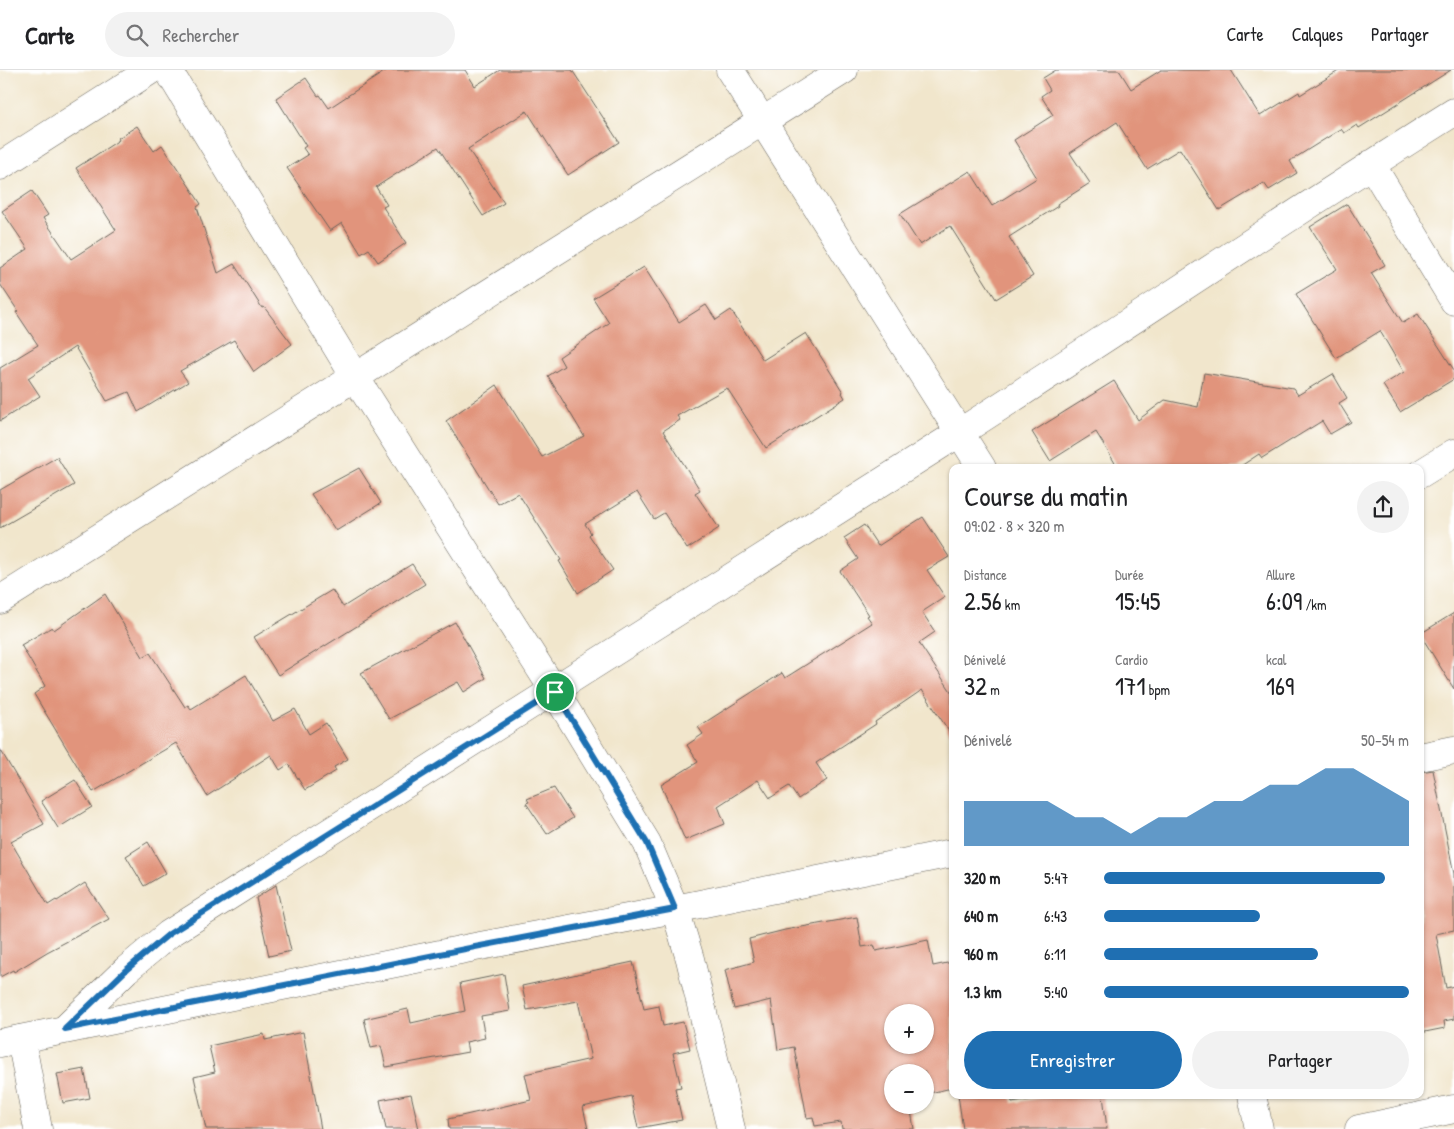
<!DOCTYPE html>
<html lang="fr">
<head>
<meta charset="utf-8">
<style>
  :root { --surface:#fff; --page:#f2f2f2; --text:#202124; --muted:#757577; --line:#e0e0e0; --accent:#1f6fb2 }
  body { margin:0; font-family:"Patrick Hand",sans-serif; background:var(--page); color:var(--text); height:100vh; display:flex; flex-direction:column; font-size:19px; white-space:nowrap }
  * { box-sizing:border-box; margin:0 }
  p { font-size:16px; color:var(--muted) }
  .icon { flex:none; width:28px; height:28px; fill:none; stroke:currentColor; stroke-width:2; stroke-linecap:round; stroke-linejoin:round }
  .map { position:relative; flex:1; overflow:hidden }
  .panel { position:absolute; left:949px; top:394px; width:475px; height:635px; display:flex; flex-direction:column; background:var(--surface); border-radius:10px; box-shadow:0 1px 4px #0004 }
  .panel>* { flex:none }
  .buttons { position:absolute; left:884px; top:934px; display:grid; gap:10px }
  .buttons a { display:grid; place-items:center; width:50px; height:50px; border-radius:50%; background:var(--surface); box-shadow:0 1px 4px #0004; font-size:25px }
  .pin { position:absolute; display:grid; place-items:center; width:42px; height:42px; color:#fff; margin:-21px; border:2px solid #fff; border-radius:50%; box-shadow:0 1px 5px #0007 }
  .round { display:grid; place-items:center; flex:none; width:52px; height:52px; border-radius:26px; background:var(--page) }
  .headline { display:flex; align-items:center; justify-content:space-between; height:85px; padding:0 15px }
  h1 { font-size:28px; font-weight:600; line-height:38px }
  .stats { display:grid; grid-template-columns:repeat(3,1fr); gap:8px; height:85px; padding:5px 15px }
  .stats div { display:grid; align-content:center }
  .stats b { font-size:25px; font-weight:600 }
  .stats small { font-size:14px; font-weight:400 }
  .stats p { font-size:14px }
  .chart { height:140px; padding:10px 15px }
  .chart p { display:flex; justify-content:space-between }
  .chart svg { width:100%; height:90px; margin-top:5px; fill:var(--accent); opacity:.7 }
  .action { display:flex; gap:10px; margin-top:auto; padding:10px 15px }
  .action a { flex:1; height:58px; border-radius:30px; background:var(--accent); color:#fff; font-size:20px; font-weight:600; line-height:58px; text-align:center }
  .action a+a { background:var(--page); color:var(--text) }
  ul { padding:0 15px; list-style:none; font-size:16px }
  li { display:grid; grid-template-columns:80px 60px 1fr; align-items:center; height:38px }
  li i { height:12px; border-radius:6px; background:var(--accent) }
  header { display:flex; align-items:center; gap:30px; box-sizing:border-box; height:70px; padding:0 25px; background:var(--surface); border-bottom:1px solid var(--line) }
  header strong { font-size:24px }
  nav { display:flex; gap:28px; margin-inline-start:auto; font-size:18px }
  .search { width:350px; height:45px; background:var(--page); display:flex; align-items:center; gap:12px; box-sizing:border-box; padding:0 18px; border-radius:28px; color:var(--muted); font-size:19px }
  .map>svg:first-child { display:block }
  .building { fill:#e1947b; fill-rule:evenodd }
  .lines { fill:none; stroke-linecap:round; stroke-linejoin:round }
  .minor-casing { stroke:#67635a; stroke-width:29 }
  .tertiary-casing { stroke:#67635a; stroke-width:29 }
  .minor { stroke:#fff; stroke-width:28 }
  .tertiary { stroke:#fff; stroke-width:28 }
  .route-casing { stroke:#fff; stroke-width:10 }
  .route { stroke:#1f6fb2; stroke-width:6 }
</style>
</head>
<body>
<header>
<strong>Carte</strong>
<div class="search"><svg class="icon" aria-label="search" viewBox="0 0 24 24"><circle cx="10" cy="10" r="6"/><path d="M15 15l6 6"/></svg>Rechercher</div>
<nav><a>Carte</a><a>Calques</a><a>Partager</a></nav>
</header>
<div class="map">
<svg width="1454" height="1059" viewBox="0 0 1454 1059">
  <rect width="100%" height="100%" fill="#fff"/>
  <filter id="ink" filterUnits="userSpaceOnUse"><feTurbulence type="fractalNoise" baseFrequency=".02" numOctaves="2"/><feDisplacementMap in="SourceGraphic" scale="10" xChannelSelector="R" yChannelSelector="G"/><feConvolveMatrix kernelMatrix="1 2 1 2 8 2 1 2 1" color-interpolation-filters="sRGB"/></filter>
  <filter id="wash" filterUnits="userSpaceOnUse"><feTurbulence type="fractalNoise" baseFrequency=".0096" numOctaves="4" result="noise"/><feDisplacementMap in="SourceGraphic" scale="20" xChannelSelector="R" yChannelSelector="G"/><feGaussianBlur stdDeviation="1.12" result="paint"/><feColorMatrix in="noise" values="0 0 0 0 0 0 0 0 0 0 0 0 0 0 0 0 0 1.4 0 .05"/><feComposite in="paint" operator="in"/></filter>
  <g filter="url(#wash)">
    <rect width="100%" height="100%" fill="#f1e6cc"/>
    <g id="blocks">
      <!-- building -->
      <path class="building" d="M 387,0 L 465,0 L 475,16 L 500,0 L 572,0 L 619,72 L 568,105 L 527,41 L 468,79 L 504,133 L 483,146 L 438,77 L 376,117 L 387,135 L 383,137 L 406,173 L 378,192 L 369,179 L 361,184 L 342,153 L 330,161 L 287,98 L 308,85 L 303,78 L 306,76 L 276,28 L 306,8 L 318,26 L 320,25 L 329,38 Z
        M 1056,0 L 1119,0 L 1131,19 L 1161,0 L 1231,0 L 1260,46 L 1299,22 L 1300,25 L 1340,0 L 1451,0 L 1359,58 L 1357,55 L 1344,63 L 1341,59 L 1290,91 L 1297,103 L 1269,120 L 1264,113 L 1219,140 L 1180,79 L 1147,99 L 1117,52 L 1070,83 L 1090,113 L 1057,134 L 1058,136 L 1009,167 L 1033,206 L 996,229 L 950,156 L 920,175 L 900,144 L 970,101 L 992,136 L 1037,108 L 1014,70 L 1053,45 L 1041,26 L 1050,20 L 1043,8 Z
        M 137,56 L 154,81 L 162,75 L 201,134 L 197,137 L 218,203 L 234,194 L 262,238 L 264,237 L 292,274 L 254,302 L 234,270 L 180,301 L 188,312 L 138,342 L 129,322 L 107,331 L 75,277 L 28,308 L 40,326 L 0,351 L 0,298 L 38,275 L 16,242 L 18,241 L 0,214 L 0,198 L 28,179 L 2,141 L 32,121 L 48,145 L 43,148 L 71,189 L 116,160 L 76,98 L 119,70 L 118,68 Z
        M 1347,134 L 1385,195 L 1371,203 L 1403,253 L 1418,244 L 1454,300 L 1454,309 L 1400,342 L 1383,315 L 1404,302 L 1380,261 L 1336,288 L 1296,224 L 1337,199 L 1310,157 Z
        M 644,197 L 679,252 L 706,235 L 716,250 L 731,240 L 763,290 L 806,263 L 843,322 L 842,323 L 845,328 L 766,378 L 727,318 L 677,346 L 680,350 L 663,361 L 700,420 L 695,423 L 719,458 L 687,479 L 664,443 L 654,449 L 637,422 L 585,454 L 591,463 L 589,465 L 613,500 L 578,523 L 559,491 L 561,490 L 518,423 L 498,434 L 446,351 L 497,315 L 542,387 L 584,366 L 548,306 L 564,296 L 559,287 L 609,253 L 593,228 Z
        M 1204,303 L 1293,318 L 1298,325 L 1333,304 L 1347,328 L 1339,333 L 1351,352 L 1330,364 L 1322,351 L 1262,388 L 1259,384 L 1238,398 L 1118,398 L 1096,362 L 1050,391 L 1032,362 L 1114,311 L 1138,350 L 1165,330 L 1198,337 Z
        M 57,387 L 74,415 L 0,458 L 0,420 Z
        M 359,398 L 381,433 L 336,461 L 311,424 Z
        M 923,447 L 949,487 L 927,500 L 945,527 L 922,542 L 935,562 L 919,573 L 952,623 L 952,666 L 922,620 L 875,652 L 876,654 L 816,693 L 827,710 L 798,729 L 789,716 L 770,728 L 758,710 L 718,736 L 725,754 L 685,770 L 661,715 L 698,692 L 687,675 L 703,664 L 698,657 L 782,603 L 785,608 L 872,553 L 867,546 L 869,545 L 840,501 L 858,489 L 844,468 L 864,455 L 878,476 Z
        M 412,494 L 425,514 L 278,605 L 254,567 L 332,520 L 343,537 Z
        M 105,524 L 143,587 L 150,583 L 185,637 L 188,635 L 191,639 L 246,605 L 273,651 L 295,639 L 309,664 L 326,653 L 348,689 L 334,697 L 336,701 L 305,720 L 289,694 L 280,700 L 271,685 L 207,726 L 176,673 L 93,722 L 34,624 L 45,616 L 21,575 L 52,557 L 54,560 Z
        M 1454,543 L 1454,619 L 1420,564 Z
        M 455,552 L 486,608 L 464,622 L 458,612 L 389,649 L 361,603 Z
        M 0,679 L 44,754 L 11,772 L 48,835 L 56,830 L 57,831 L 85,813 L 109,849 L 47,882 L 14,902 L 13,900 L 0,907 Z
        M 1433,700 L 1454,804 L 1454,860 L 1436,864 L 1446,918 L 1454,916 L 1454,949 L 1444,951 L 1445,958 L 1420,963 L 1420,702 Z
        M 75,710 L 92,737 L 58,758 L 41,731 Z
        M 554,718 L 573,748 L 547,764 L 526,733 L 529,732 L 527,729 Z
        M 148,772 L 166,803 L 144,816 L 126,786 Z
        M 276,815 L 291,881 L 269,886 L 256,828 Z
        M 857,847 L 862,877 L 874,875 L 876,881 L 928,870 L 933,896 L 952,892 L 952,1018 L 925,1024 L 925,1002 L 892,1002 L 892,1035 L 910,1035 L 914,1059 L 842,1059 L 841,1052 L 815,1056 L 813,1047 L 807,1048 L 794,977 L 778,980 L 771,930 L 734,939 L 725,900 L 754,892 L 749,869 L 785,860 ZM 892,942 L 925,942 L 925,975 L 892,975 Z
        M 633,892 L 644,939 L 659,936 L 663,956 L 683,952 L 690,979 L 673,983 L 681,1017 L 675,1018 L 682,1050 L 638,1058 L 631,1026 L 583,1037 L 588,1059 L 449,1059 L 448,1049 L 531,1030 L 525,1004 L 591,989 L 578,931 L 527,940 L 522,916 Z
        M 504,904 L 510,941 L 481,946 L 485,968 L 466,972 L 468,982 L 386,997 L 381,976 L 371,978 L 364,949 L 408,939 L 411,953 L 465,941 L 460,913 Z
        M 303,962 L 321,1059 L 206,1059 L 194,1007 L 215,1002 L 209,976 L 264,964 L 265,970 Z
        M 84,999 L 90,1028 L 63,1033 L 57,1004 Z
        M 411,1024 L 419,1059 L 386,1059 L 380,1030 Z
        M 958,1025 L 1011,1025 L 1012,1033 L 1057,1025 L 1103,1025 L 1107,1059 L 963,1059 Z"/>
    </g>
  </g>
  <g filter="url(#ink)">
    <use href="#blocks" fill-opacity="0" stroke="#67635a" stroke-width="1"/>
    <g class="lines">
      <defs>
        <path id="minor" d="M 168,0 L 355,307 L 555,622 L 647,773 L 675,839 L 690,889 L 731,1059
          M 730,0 L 982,398
          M 1371,94 L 1454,231
          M 0,96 L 151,0
          M 1420,404 L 1454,383
          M 0,530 L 844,0
          M 65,959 L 126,900 L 169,864 C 433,698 697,532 959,363 C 1124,257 1287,147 1454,42
          M 21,969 L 38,1059
          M 1252,1025 L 1259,1059
          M 1359,1059 L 1454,1039"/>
        <path id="tertiary" d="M 1420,687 L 1454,680
          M 0,973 L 475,877 L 675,839 L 952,783"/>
      </defs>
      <!-- minor casing -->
      <use href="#minor" class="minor-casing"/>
      <!-- tertiary casing -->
      <use href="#tertiary" class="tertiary-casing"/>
      <!-- minor -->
      <use href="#minor" class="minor"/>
      <!-- tertiary -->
      <use href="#tertiary" class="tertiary"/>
    </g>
  </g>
  <g class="lines" filter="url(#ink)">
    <defs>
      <path id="route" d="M 555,622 L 647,773 L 675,839 L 475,877 L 65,959 L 126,900 L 169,864 Z"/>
    </defs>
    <!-- route casing -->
    <use href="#route" class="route-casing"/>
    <!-- route -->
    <use href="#route" class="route"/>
  </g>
</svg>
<div class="buttons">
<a>+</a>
<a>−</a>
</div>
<div class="pin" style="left:555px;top:622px;background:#1e9e55"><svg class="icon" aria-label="arrive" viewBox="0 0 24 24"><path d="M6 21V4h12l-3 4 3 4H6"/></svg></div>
<section class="panel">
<div class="headline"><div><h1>Course du matin</h1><p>09:02 · 8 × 320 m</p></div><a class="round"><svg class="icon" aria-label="share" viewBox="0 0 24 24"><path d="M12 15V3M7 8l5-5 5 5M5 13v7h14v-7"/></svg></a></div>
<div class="stats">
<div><p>Distance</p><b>2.56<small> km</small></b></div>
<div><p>Durée</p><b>15:45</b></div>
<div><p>Allure</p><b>6:09<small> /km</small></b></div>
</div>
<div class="stats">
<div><p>Dénivelé</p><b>32<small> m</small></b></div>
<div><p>Cardio</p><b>171<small> bpm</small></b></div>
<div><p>kcal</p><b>169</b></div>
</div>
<div class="chart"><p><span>Dénivelé</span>50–54 m</p>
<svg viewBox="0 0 160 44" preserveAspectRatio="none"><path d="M0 44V22L10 22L20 22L30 22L40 30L50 30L60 38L70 30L80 30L90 22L100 22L110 14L120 14L130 6L140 6L150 14L160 22V44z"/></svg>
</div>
<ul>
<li><b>320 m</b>5:47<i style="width:92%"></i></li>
<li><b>640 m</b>6:43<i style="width:51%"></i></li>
<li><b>960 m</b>6:11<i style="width:70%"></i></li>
<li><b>1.3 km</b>5:40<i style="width:100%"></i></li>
</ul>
<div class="action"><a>Enregistrer</a><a>Partager</a></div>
</section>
</div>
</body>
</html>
